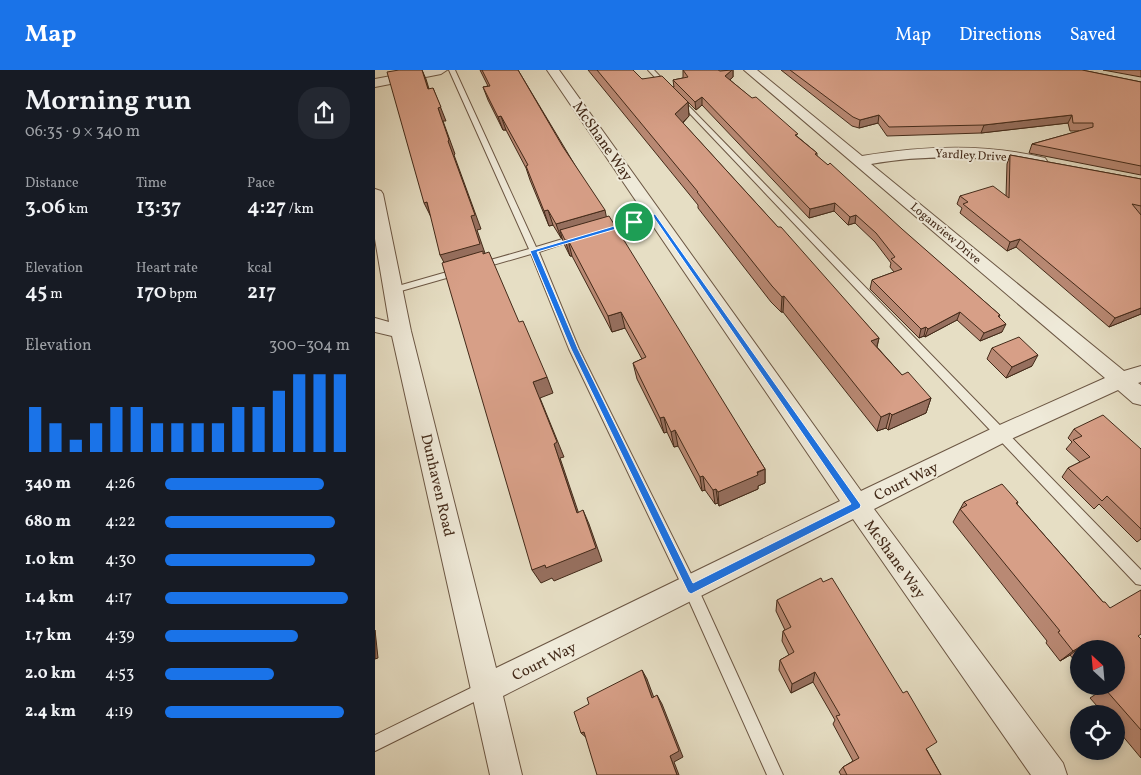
<!DOCTYPE html>
<html lang="en">
<head>
<meta charset="utf-8">
<style>
  :root { --surface:#171b24; --page:#242831; --text:#f1f3f6; --muted:#9ea1a6; --accent:#1a73e8 }
  body { margin:0; font-family:Vollkorn,serif; background:var(--page); color:var(--text); height:100vh; display:flex; flex-direction:column; font-size:19px; white-space:nowrap }
  * { box-sizing:border-box; margin:0 }
  p { font-size:16px; color:var(--muted) }
  .icon { flex:none; width:28px; height:28px; fill:none; stroke:currentColor; stroke-width:2; stroke-linecap:round; stroke-linejoin:round }
  .map { position:relative; flex:1; overflow:hidden }
  .panel { display:flex; flex-direction:column; background:var(--surface); width:375px }
  .panel>* { flex:none }
  .needle { width:32px; rotate:334deg }
  .controls { position:absolute; left:695px; top:570px; display:grid; gap:10px }
  .controls a { display:grid; place-items:center; width:55px; height:55px; border-radius:50%; background:var(--surface); box-shadow:0 2px 8px #0003; font-size:25px }
  .pin { position:absolute; display:grid; place-items:center; width:42px; height:42px; color:#fff; margin:-21px; border:2px solid #fff; border-radius:50%; box-shadow:0 1px 5px #0007 }
  .round { display:grid; place-items:center; flex:none; width:52px; height:52px; border-radius:20px; background:var(--page) }
  .overview { display:flex; align-items:center; justify-content:space-between; height:85px; padding:0 25px }
  h1 { font-size:28px; font-weight:600; line-height:38px }
  .stats { display:grid; grid-template-columns:repeat(3,1fr); gap:8px; height:85px; padding:5px 25px }
  .stats div { display:grid; align-content:center }
  .stats b { font-size:21px; font-weight:600 }
  .stats small { font-size:14px; font-weight:400 }
  .stats p { font-size:14px }
  .chart { height:140px; padding:10px 25px }
  .chart p { display:flex; justify-content:space-between }
  .chart svg { width:100%; height:90px; margin-top:5px; stroke:var(--accent); stroke-width:6 }
  ul { padding:0 25px; list-style:none; font-size:16px }
  li { display:grid; grid-template-columns:80px 60px 1fr; align-items:center; height:38px }
  li i { height:12px; border-radius:6px; background:var(--accent) }
  header { display:flex; align-items:center; gap:30px; box-sizing:border-box; height:70px; padding:0 25px; background:var(--accent); color:#fff }
  header strong { font-size:24px }
  nav { display:flex; gap:28px; margin-inline-start:auto; font-size:18px }
  main { display:flex; flex:1; min-height:0 }
  .map>svg:first-child { display:block }
  .lines { fill:none; stroke-linecap:round; stroke-linejoin:round }
  .lane-casing { stroke:#6c5744; stroke-width:2 }
  .street-casing { stroke:#6c5744; stroke-width:2 }
  .lane { fill:#efead9; fill-rule:evenodd }
  .street { fill:#efead9; fill-rule:evenodd }
  .wall { fill:#b98974; stroke:#432a19 }
  .shaded-wall { fill:#966f5e; stroke:#432a19 }
  .building { fill:#d79f87; stroke:#432a19 }
  .route { fill:#1a73e8; stroke:#fff; fill-rule:evenodd }
  .labels { text-anchor:middle; stroke-width:4; stroke-linejoin:round; paint-order:stroke }
  .far-street-label { font-size:12px; fill:#432a19; stroke:#efead9 }
  .street-label { font-size:15px; fill:#432a19; stroke:#efead9 }
</style>
</head>
<body>
<header>
<strong>Map</strong>
<nav><a>Map</a><a>Directions</a><a>Saved</a></nav>
</header>
<main>
<section class="panel">
<div class="overview"><div><h1>Morning run</h1><p>06:35 · 9 × 340 m</p></div><a class="round"><svg class="icon" aria-label="share" viewBox="0 0 24 24"><path d="M12 15V3M7 8l5-5 5 5M5 13v7h14v-7"/></svg></a></div>
<div class="stats">
<div><p>Distance</p><b>3.06<small> km</small></b></div>
<div><p>Time</p><b>13:37</b></div>
<div><p>Pace</p><b>4:27<small> /km</small></b></div>
</div>
<div class="stats">
<div><p>Elevation</p><b>45<small> m</small></b></div>
<div><p>Heart rate</p><b>170<small> bpm</small></b></div>
<div><p>kcal</p><b>217</b></div>
</div>
<div class="chart"><p><span>Elevation</span>300–304 m</p>
<svg viewBox="0 0 160 44" preserveAspectRatio="none"><path d="M5 44V22M15 44V30M25 44V38M35 44V30M45 44V22M55 44V22M65 44V30M75 44V30M85 44V30M95 44V30M105 44V22M115 44V22M125 44V14M135 44V6M145 44V6M155 44V6"/></svg>
</div>
<ul>
<li><b>340 m</b>4:26<i style="width:86%"></i></li>
<li><b>680 m</b>4:22<i style="width:92%"></i></li>
<li><b>1.0 km</b>4:30<i style="width:81%"></i></li>
<li><b>1.4 km</b>4:17<i style="width:99%"></i></li>
<li><b>1.7 km</b>4:39<i style="width:72%"></i></li>
<li><b>2.0 km</b>4:53<i style="width:59%"></i></li>
<li><b>2.4 km</b>4:19<i style="width:97%"></i></li>
</ul>
</section>
<div class="map">
<svg width="766" height="705" viewBox="0 0 766 705">
  <rect width="100%" height="100%" fill="#e6dec4"/>
  <filter id="stains"><feTurbulence type="fractalNoise" baseFrequency=".004" numOctaves="4"/><feColorMatrix values="0 0 0 0 .2 0 0 0 0 .09 0 0 0 0 .02 0 0 0 .5 -.17"/></filter>
  <radialGradient id="worn" r=".72"><stop offset=".6" stop-color="#630" stop-opacity="0"/><stop offset="1" stop-color="#630" stop-opacity=".3"/></radialGradient>
  <g class="lines">
    <defs>
      <path id="lane" d="M 74,0 L 80,0 L 161,177 L 201,165 L 205,168 L 164,182 L 204,279 L 321,514 L 408,705 L 392,705 L 311,524 L 194,279 L 156,184 L 104,199 L 100,196 L 101,194 L 154,179 Z
        M 273,0 L 279,0 L 294,16 L 294,18 L 290,18 Z
        M 301,27 L 305,27 L 766,500 L 766,515 L 761,514 L 301,29 Z
        M 277,144 L 284,146 L 226,164 L 222,161 Z
        M 86,198 L 90,201 L 89,203 L 19,223 L 14,220 L 16,218 Z
        M 110,611 L 115,614 L 118,619 L 115,624 L 0,681 L 0,665 Z"/>
      <path id="street" d="M 48,0 L 72,0 L 66,4 L 0,17 L 0,9 Z
        M 172,0 L 184,0 L 486,421 L 618,358 L 730,308 L 369,0 L 382,0 L 487,86 C 548,76 610,73 670,88 L 672,91 L 670,94 L 665,95 C 608,86 554,84 496,94 L 749,301 L 766,296 L 766,312 L 763,313 L 766,315 L 766,335 L 758,333 L 743,320 L 634,370 L 499,439 L 688,693 L 692,705 L 656,705 L 478,449 L 128,626 L 147,705 L 115,705 L 17,266 L 0,262 L 0,248 L 14,252 L 0,169 L 0,119 L 6,121 L 8,124 L 36,261 L 121,598 L 465,431 Z"/>
    </defs>
    <!-- lane casing -->
    <use href="#lane" class="lane-casing"/>
    <!-- street casing -->
    <use href="#street" class="street-casing"/>
    <!-- lane -->
    <use href="#lane" class="lane"/>
    <!-- street -->
    <use href="#street" class="street"/>
  </g>
  <!-- wall -->
  <path class="wall" d="M 105,0 L 143,0 L 231,147 L 390,399 L 390,413 L 383,416 L 383,419 L 344,436 L 343,433 L 340,434 L 330,420 L 327,421 L 303,376 L 299,377 L 292,362 L 289,363 L 262,309 L 258,293 L 267,289 L 250,258 L 237,262 L 197,186 L 195,186 L 190,176 L 187,168 L 186,168 L 178,155 L 174,156 L 155,110 L 151,98 L 131,60 L 128,60 L 113,30 L 108,17 L 113,16 Z
    M 213,0 L 258,0 L 267,9 L 299,17 L 298,10 L 308,8 L 308,0 L 345,1 L 358,0 L 358,7 L 355,10 L 442,83 L 442,86 L 625,245 L 624,247 L 627,262 L 605,271 L 582,250 L 550,267 L 549,266 L 544,268 L 495,219 L 497,210 L 519,202 L 515,197 L 516,193 L 500,172 L 480,153 L 473,155 L 459,141 L 434,148 L 327,35 L 321,40 L 313,32 L 314,46 L 308,53 L 504,268 L 502,277 L 527,305 L 556,328 L 551,343 L 513,360 L 511,358 L 502,361 L 408,242 L 406,242 L 396,232 L 323,138 L 323,135 Z
    M 406,0 L 707,0 L 766,12 L 766,105 L 654,83 L 657,74 L 704,61 L 695,61 L 693,53 L 606,63 L 512,66 L 503,53 L 484,58 L 477,56 Z
    M 728,0 L 766,0 L 766,7 Z
    M 635,85 L 766,109 L 766,244 L 734,257 L 641,177 L 632,181 L 585,143 L 587,138 L 582,134 L 585,126 L 631,126 L 632,94 Z
    M 617,278 L 657,296 L 631,308 L 612,289 Z
    M 699,359 L 766,379 L 766,469 L 762,472 L 724,434 L 719,439 L 687,407 L 693,398 L 705,392 L 691,379 L 697,372 L 693,368 Z
    M 589,432 L 643,432 L 642,434 L 728,532 L 766,569 L 766,688 L 741,658 L 741,644 L 729,644 L 715,628 L 724,622 L 720,616 L 741,616 L 741,579 L 704,579 L 704,596 L 695,585 L 685,591 L 671,573 L 672,571 L 578,452 Z
    M 402,530 L 552,680 L 566,705 L 466,705 L 464,702 L 468,697 L 478,691 L 458,654 L 460,650 L 438,612 L 416,623 L 404,600 L 405,590 L 414,585 L 407,571 L 408,561 L 410,560 L 401,541 Z"/>
  <!-- shaded-wall -->
  <path class="shaded-wall" d="M 47,0 L 51,9 L 58,32 L 53,19 Z
    M 357,0 L 358,0 L 358,7 L 350,14 L 350,6 Z
    M 58,18 L 71,51 L 68,51 L 80,84 L 79,85 L 106,159 L 102,160 L 112,189 L 73,200 L 65,185 L 73,71 L 63,38 Z
    M 327,27 L 327,35 L 321,40 L 320,32 Z
    M 313,32 L 314,46 L 301,59 L 300,44 Z
    M 504,45 L 503,53 L 484,58 L 485,50 Z
    M 697,45 L 693,53 L 606,63 L 609,55 Z
    M 126,46 L 131,60 L 128,60 L 123,47 Z
    M 52,132 L 56,147 L 49,133 Z
    M 460,133 L 459,141 L 434,148 L 435,139 Z
    M 173,140 L 178,155 L 174,156 L 169,141 Z
    M 230,140 L 233,155 L 185,160 L 187,168 L 186,168 L 181,154 Z
    M 481,145 L 480,153 L 473,155 L 475,147 Z
    M 645,169 L 641,177 L 632,181 L 635,172 Z
    M 190,170 L 193,170 L 197,186 L 195,186 Z
    M 409,226 L 408,242 L 406,242 L 407,227 Z
    M 766,238 L 766,244 L 734,257 L 740,248 Z
    M 246,242 L 250,258 L 237,262 L 233,246 Z
    M 585,242 L 582,250 L 550,267 L 553,259 Z
    M 631,254 L 627,262 L 605,271 L 609,263 Z
    M 551,257 L 549,266 L 544,268 L 546,259 Z
    M 504,268 L 500,284 L 496,271 Z
    M 663,285 L 657,296 L 631,308 L 637,297 Z
    M 172,307 L 178,323 L 165,328 L 189,387 L 185,388 L 208,456 L 202,443 L 158,312 Z
    M 556,328 L 551,343 L 513,360 L 517,345 Z
    M 515,343 L 511,358 L 502,361 L 506,347 Z
    M 289,347 L 292,362 L 289,363 L 285,348 Z
    M 300,360 L 303,376 L 299,377 L 296,362 Z
    M 390,399 L 390,413 L 383,416 L 383,419 L 344,436 L 343,422 Z
    M 328,406 L 330,420 L 327,421 L 325,407 Z
    M 341,419 L 343,433 L 340,434 L 338,420 Z
    M 208,440 L 214,454 L 227,491 L 179,511 L 177,508 L 166,513 L 157,500 Z
    M 0,560 L 3,588 L 0,589 Z
    M 708,575 L 695,585 L 685,591 L 698,581 Z
    M 267,600 L 272,609 L 282,636 L 277,628 Z
    M 440,602 L 438,612 L 416,623 L 417,614 Z
    M 282,625 L 287,634 L 308,687 L 299,692 L 304,705 L 302,705 L 295,686 Z
    M 209,662 L 214,670 L 206,663 Z"/>
  <!-- building -->
  <path class="building" d="M 24,0 L 47,0 L 53,19 L 58,18 L 66,37 L 63,38 L 74,70 L 73,71 L 100,145 L 96,146 L 105,174 L 65,185 L 52,132 L 49,133 L 12,2 Z
    M 107,0 L 143,0 L 188,77 L 230,140 L 181,154 L 173,140 L 169,141 L 151,96 L 153,95 L 126,46 L 123,47 L 108,17 L 115,16 Z
    M 222,0 L 258,0 L 267,9 L 287,6 L 313,32 L 300,44 L 403,157 L 406,157 L 504,268 L 496,271 L 527,305 L 533,302 L 556,328 L 517,345 L 515,343 L 506,347 L 409,226 L 407,227 L 397,216 L 322,122 L 323,122 Z
    M 308,0 L 343,0 L 345,1 L 357,0 L 350,6 L 377,28 L 381,27 L 423,64 L 420,65 L 442,83 L 440,84 L 453,95 L 455,93 L 527,159 L 625,245 L 623,246 L 631,254 L 609,263 L 585,242 L 553,259 L 551,257 L 546,259 L 497,210 L 527,199 L 516,189 L 520,187 L 501,163 L 481,145 L 475,147 L 460,133 L 435,139 L 327,27 L 320,32 L 298,10 L 313,7 Z
    M 415,0 L 707,0 L 766,12 L 766,96 L 657,74 L 718,57 L 718,53 L 698,53 L 697,45 L 609,55 L 514,57 L 504,45 L 485,50 L 478,47 Z
    M 635,85 L 766,109 L 766,136 L 757,134 L 766,145 L 766,238 L 740,248 L 645,169 L 635,172 L 588,134 L 593,132 L 585,126 L 618,116 L 634,128 Z
    M 234,146 L 390,399 L 382,402 L 383,405 L 343,422 L 341,419 L 338,420 L 328,406 L 325,407 L 300,360 L 296,362 L 289,347 L 285,348 L 258,293 L 271,287 L 246,242 L 233,246 L 193,170 L 190,170 L 185,160 Z
    M 108,181 L 108,184 L 114,182 L 144,252 L 148,251 L 172,307 L 158,312 L 182,372 L 179,374 L 202,443 L 208,440 L 221,478 L 171,498 L 170,495 L 157,500 L 67,193 Z
    M 644,267 L 663,285 L 637,297 L 617,278 Z
    M 728,345 L 766,379 L 766,459 L 732,426 L 727,431 L 693,398 L 715,387 L 698,370 L 707,366 L 699,359 Z
    M 627,414 L 643,432 L 641,433 L 728,532 L 730,532 L 735,538 L 766,520 L 766,564 L 763,566 L 766,569 L 766,660 L 730,619 L 735,616 L 741,616 L 741,579 L 711,579 L 708,575 L 698,581 L 683,562 L 685,561 L 585,439 L 592,435 L 589,432 Z
    M 446,508 L 448,512 L 457,508 L 528,623 L 532,621 L 562,672 L 551,679 L 566,705 L 472,705 L 468,697 L 484,688 L 461,646 L 465,645 L 440,602 L 417,614 L 405,590 L 419,582 L 408,561 L 416,557 L 402,530 Z
    M 267,600 L 277,628 L 282,625 L 304,681 L 295,686 L 302,705 L 222,705 L 209,662 L 206,663 L 199,642 L 214,634 L 212,628 Z"/>
  <!-- route -->
  <path class="route" d="M 280,144 L 486,435 L 485,438 L 316,524 L 313,522 L 196,279 L 155,181 ZM 279,148 L 476,434 L 318,513 L 203,279 L 162,182 Z"/>
  <g class="labels">
    <!-- far-street labels -->
    <g class="far-street-label">
      <text transform="translate(596 85) rotate(3)" y="4">Yardley Drive</text>
      <text transform="translate(571 163) rotate(40)" y="4">Loganview Drive</text>
    </g>
    <!-- street labels -->
    <g class="street-label">
      <text transform="translate(228 71) rotate(55)" y="5">McShane Way</text>
      <text transform="translate(531 411) rotate(-26)" y="5">Court Way</text>
      <text transform="translate(63 415) rotate(77)" y="5">Dunhaven Road</text>
      <text transform="translate(520 489) rotate(54)" y="5">McShane Way</text>
      <text transform="translate(169 591) rotate(-26)" y="5">Court Way</text>
    </g>
  </g>
  <rect width="100%" height="100%" filter="url(#stains)"/>
  <rect width="100%" height="100%" fill="url(#worn)"/>
</svg>
<div class="controls">
<a><svg class="needle" viewBox="-14 -14 28 28"><path d="M0-13l5 13h-10z" fill="#e53935"/><path d="M0 13l5-13h-10z" fill="#9ea1a6"/></svg></a>
<a><svg class="icon" aria-label="locate" viewBox="0 0 24 24"><circle cx="12" cy="12" r="6"/><path d="M12 2v4M12 18v4M2 12h4M18 12h4"/></svg></a>
</div>
<div class="pin" style="left:259px;top:152px;background:#1e9e55"><svg class="icon" aria-label="arrive" viewBox="0 0 24 24"><path d="M6 21V4h12l-3 4 3 4H6"/></svg></div>
</div>
</main>
</body>
</html>
